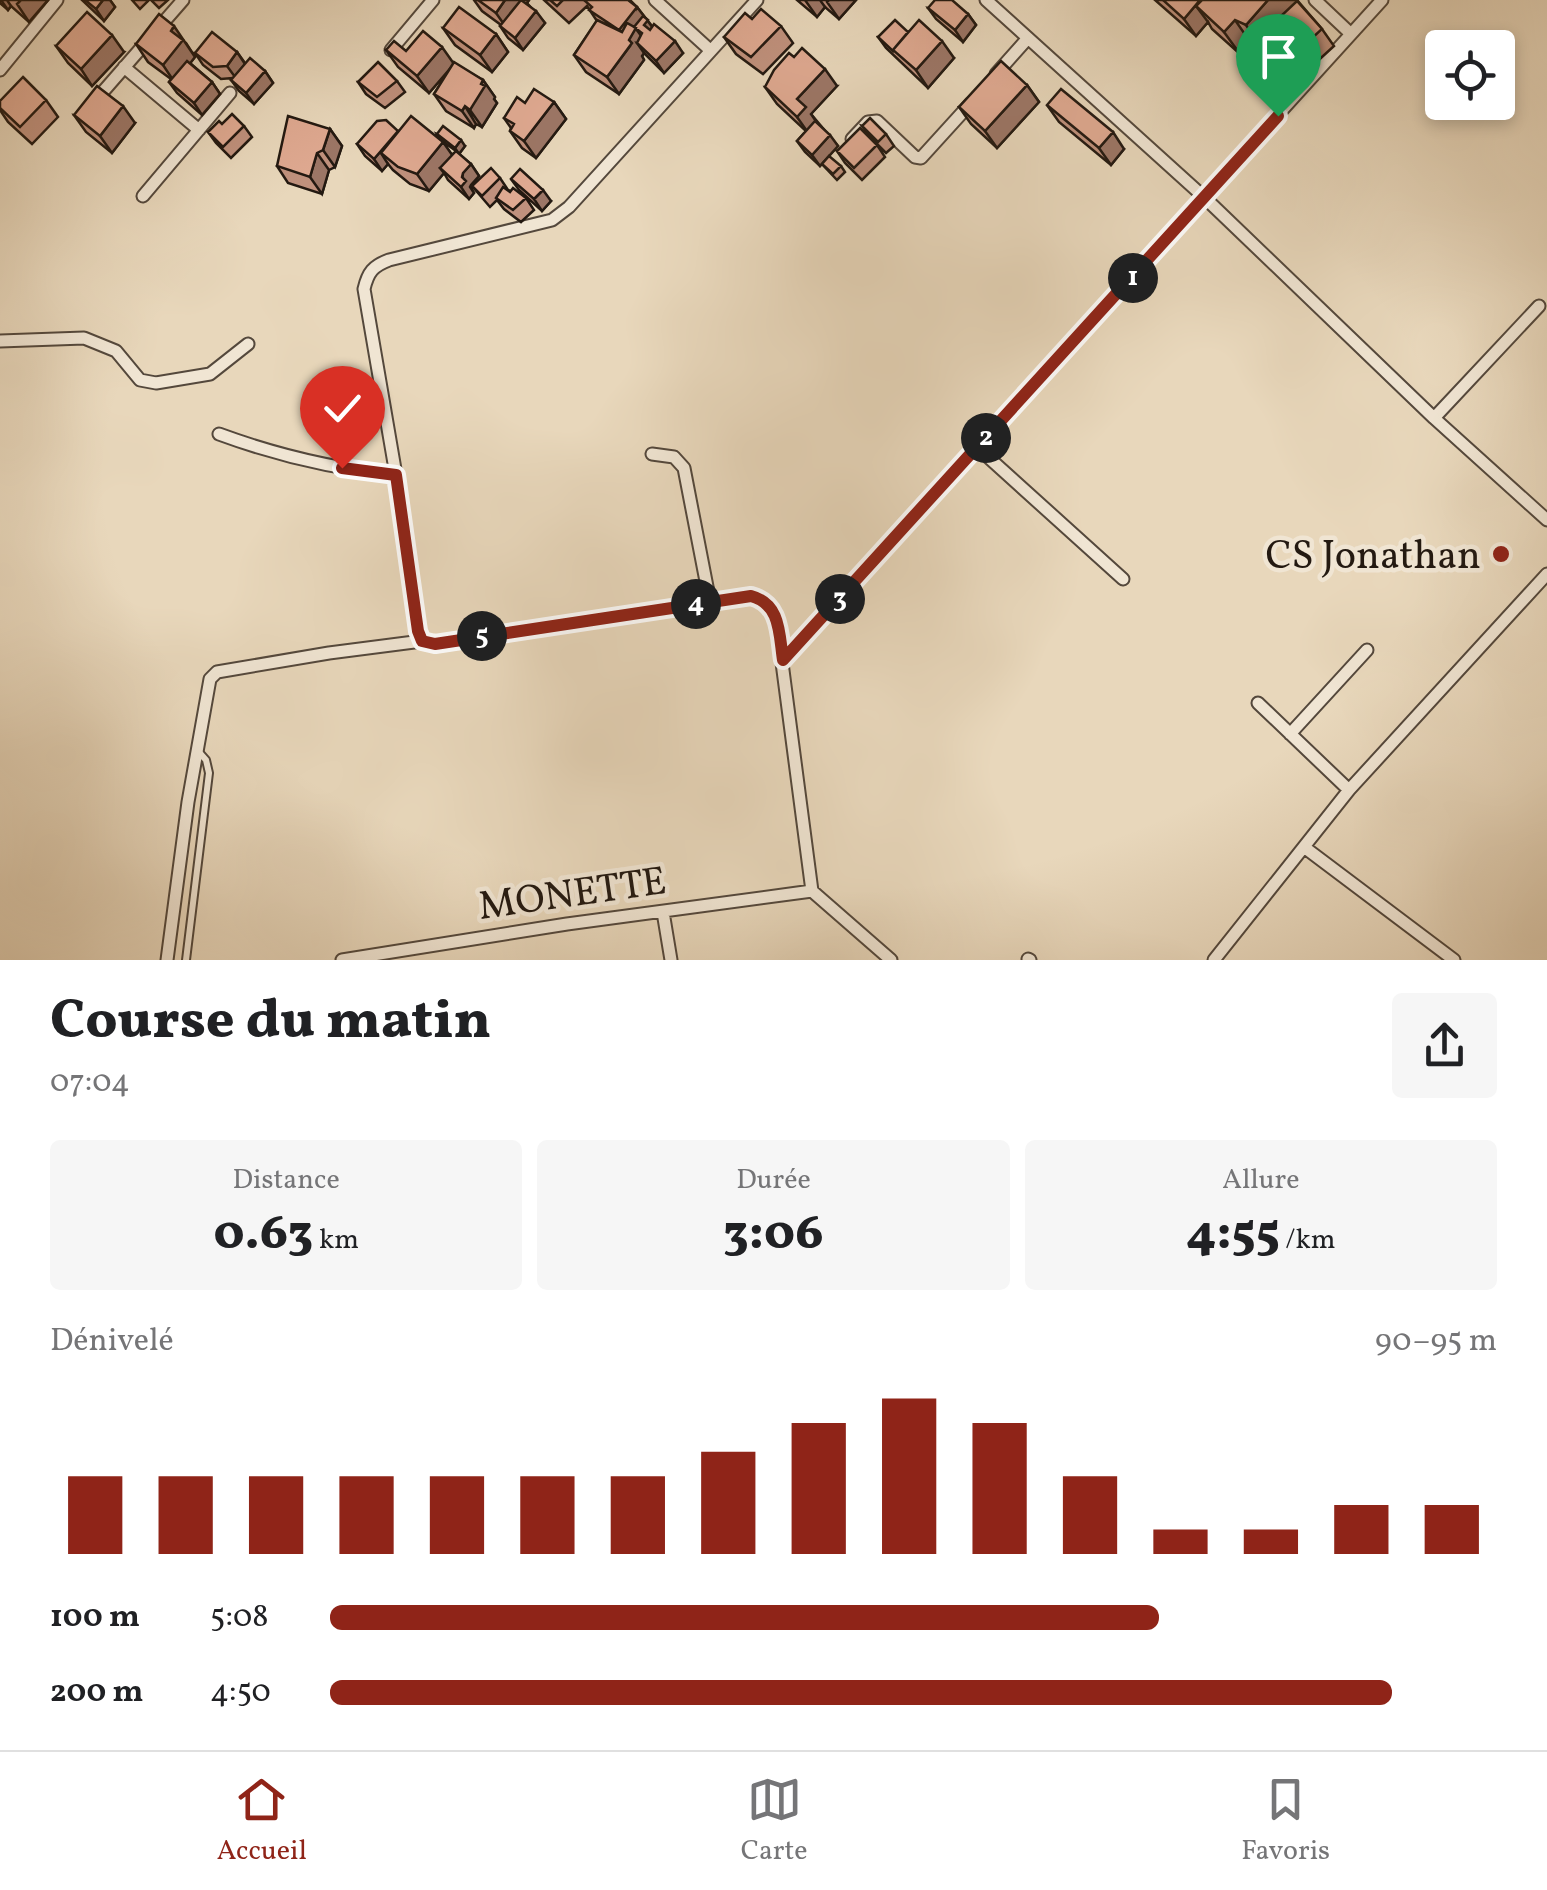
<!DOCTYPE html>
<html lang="fr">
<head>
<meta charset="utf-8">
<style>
  :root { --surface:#fff; --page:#f6f6f6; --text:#202124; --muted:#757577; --line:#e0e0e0; --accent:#8f2418 }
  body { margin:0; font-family:Vollkorn,serif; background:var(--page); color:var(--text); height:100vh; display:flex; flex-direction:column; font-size:38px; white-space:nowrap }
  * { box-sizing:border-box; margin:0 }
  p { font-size:32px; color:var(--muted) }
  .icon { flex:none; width:55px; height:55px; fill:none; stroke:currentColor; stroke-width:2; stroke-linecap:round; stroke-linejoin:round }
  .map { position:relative; height:960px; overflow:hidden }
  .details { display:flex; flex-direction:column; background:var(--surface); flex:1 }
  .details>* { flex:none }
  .fabs { position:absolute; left:1425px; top:30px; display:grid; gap:20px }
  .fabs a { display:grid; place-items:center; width:90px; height:90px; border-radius:10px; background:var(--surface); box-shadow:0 5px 15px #0003; font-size:50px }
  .pin { position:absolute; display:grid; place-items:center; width:85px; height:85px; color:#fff; margin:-102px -42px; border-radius:50% 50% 50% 0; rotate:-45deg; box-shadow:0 0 10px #0007 }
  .pin .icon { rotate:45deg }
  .km { position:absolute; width:50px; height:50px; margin:-25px; border-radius:50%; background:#222; color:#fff; font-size:28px; line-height:50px; text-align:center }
  .round { display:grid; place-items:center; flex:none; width:105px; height:105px; border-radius:10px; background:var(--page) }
  .head { display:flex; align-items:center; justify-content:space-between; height:170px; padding:0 50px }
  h1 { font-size:55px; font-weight:800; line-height:75px }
  .stats { display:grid; grid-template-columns:repeat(3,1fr); gap:15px; height:170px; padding:10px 50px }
  .stats div { display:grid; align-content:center; border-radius:10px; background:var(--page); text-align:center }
  .stats b { font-size:50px; font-weight:800 }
  .stats small { font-size:28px; font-weight:400 }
  .stats p { font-size:28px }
  .chart { height:280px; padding:20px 50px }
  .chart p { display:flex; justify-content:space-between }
  .chart svg { width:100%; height:180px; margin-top:10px; stroke:var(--accent); stroke-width:6 }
  ul { padding:0 50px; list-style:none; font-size:32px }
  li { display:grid; grid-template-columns:160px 120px 1fr; align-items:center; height:75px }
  li i { height:25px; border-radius:12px; background:var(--accent) }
  .menu { display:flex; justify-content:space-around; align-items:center; height:140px; border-top:2px solid var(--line); background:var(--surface); font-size:28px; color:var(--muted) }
  .menu a { display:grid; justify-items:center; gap:5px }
  .menu .current { color:var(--accent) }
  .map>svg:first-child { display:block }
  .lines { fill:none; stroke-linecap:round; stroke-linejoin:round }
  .service-casing { stroke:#54483c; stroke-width:10 }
  .minor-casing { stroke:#54483c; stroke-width:15 }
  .service { stroke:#f0e5d3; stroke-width:6 }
  .minor { stroke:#f0e5d3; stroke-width:11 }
  .wall { fill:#c0917d; stroke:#231911; stroke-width:2.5 }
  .shaded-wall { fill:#9c7666; stroke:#231911; stroke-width:2.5 }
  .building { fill:#dfa991; stroke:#231911; stroke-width:2.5 }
  .route-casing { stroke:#fff; stroke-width:20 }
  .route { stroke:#8f2418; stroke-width:12 }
  .poi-dot { fill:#8f2418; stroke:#f0e5d3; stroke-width:4 }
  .labels { text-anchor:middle; stroke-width:9; stroke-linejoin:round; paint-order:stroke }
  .poi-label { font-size:40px; fill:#231911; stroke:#f0e5d3; text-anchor:end }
  .street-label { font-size:40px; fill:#231911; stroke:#f0e5d3 }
</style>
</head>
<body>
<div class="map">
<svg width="1547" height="960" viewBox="0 0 1547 960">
  <rect width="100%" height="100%" fill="#e8d7bb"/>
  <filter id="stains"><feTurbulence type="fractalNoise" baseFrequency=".002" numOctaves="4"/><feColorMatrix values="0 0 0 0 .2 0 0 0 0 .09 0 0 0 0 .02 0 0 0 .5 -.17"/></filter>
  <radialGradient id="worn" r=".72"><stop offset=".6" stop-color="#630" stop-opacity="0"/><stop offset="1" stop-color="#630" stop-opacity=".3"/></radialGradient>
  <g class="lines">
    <defs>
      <path id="service" d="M 186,960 L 209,773 L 206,760 L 198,751"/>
      <path id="minor" d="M 655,0 L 710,50
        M 986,0 L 1205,198 L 1434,418 L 1547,520
        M 1315,0 L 1351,34
        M 391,50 L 433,0
        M 124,67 L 199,130
        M 0,70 L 57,0
        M 996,74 L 1028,38
        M 94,102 L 183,0
        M 852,139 L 868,122 L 877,121 L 915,157 L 921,158 L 971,103
        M 143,196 L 230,93
        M 0,341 L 84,338 L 116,351 L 140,380 L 156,383 L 210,374 L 248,344
        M 1434,418 L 1539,306
        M 219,434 C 276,455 335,469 396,475
        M 978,448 L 1123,579
        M 652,454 L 674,457 L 684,468 L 710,602
        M 422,641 L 417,631 L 396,475 L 364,289 C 368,272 373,266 389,260 L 552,220 L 569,207 L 757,0
        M 783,660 L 1382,0
        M 1258,703 L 1349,790
        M 1290,734 L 1367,650
        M 1304,847 L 1454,960
        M 663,912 L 671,960
        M 1028,959 L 1030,960
        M 167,960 L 188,802 L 210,679 L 217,672 L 329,653 L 422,641 L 435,644 L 751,596 L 769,604 L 776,617 L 812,891 L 891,960
        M 342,960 L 567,924 L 812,891
        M 1214,960 L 1349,790 L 1547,574"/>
    </defs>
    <!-- service casing -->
    <use href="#service" class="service-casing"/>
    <!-- minor casing -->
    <use href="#minor" class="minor-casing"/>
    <!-- service -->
    <use href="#service" class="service"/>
    <!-- minor -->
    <use href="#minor" class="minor"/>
  </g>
  <!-- wall -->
  <path class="wall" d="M 0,0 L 48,0 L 29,22 L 11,6 L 8,10 L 0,3 Z
    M 82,0 L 110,0 L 115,7 L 104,21 Z
    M 132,0 L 149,0 L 140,9 Z
    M 151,0 L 168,0 L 159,8 Z
    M 474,0 L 529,0 L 527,3 L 545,23 L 523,50 L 508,38 L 500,26 L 501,25 L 482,11 Z
    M 544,0 L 630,0 L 637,7 L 652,26 L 683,53 L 664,73 L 644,53 L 642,56 L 644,60 L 619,94 L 586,72 L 574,55 L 597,21 L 587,6 L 569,23 Z
    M 797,0 L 856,0 L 839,19 L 825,7 L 817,17 Z
    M 1155,0 L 1297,0 L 1322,29 L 1334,46 L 1286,90 L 1262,64 L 1250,47 L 1253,44 L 1251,43 L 1240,54 L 1212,29 L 1208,22 L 1196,36 Z
    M 928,8 L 968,14 L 976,25 L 963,42 L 936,19 Z
    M 752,19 L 781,26 L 793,43 L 763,74 L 736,54 L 724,37 Z
    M 443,28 L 496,34 L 508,52 L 492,72 L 455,45 Z
    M 908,32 L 954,58 L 928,88 L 886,48 L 878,37 Z
    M 186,43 L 195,57 L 190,63 L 212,82 L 220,94 L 202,115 L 177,93 L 169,82 L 171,79 L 148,62 L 136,44 Z
    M 56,46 L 124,52 L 92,86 L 68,63 Z
    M 386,50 L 406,51 L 453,64 L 483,80 L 495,97 L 494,99 L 497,103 L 482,127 L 476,124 L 474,128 L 446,111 L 434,94 L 450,69 L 429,93 L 398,67 Z
    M 237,52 L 245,63 L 265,71 L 273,83 L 254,104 L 239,91 L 231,80 L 233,78 L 221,79 L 203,65 L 195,53 Z
    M 397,81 L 405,92 L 385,108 L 366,94 L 358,82 Z
    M 1027,85 L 1039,102 L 997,148 L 971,124 L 959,107 Z
    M 837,86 L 811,114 L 838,146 L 820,166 L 805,152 L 797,141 L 806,131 L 777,104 L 765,87 Z
    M 46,100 L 58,117 L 32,144 L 8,122 L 0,110 L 0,101 Z
    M 554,102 L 566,119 L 536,158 L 522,148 L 510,131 L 511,128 L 504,118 L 525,103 Z
    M 1047,105 L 1124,149 L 1111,165 L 1059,122 Z
    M 74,115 L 135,123 L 112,153 L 86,132 Z
    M 244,126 L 252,137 L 231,158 L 216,143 L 208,132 Z
    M 862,126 L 886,134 L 894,146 L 886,153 L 870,137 Z
    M 330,129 L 342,146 L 335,167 L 329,170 L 322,194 L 288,183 L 277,166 Z
    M 398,131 L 443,142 L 452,155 L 456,151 L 441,140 L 437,134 L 465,146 L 459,154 L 471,164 L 479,176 L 470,187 L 474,193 L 469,199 L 448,180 L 444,173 L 429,191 L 410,184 L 393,170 L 388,164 L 382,171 L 365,156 L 357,144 Z
    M 877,145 L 885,157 L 862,180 L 845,163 L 837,151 Z
    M 822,164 L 841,166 L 845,172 L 837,180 Z
    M 500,178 L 508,190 L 526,198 L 534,210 L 521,222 L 504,209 L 497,200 L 490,207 L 472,186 Z
    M 511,179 L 551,201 L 542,211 L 519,190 Z"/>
  <!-- shaded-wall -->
  <path class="shaded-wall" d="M 1,0 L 7,0 L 11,6 L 8,10 Z
    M 21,0 L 48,0 L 29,22 L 17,4 Z
    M 103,0 L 110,0 L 115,7 L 104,21 L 96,9 Z
    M 505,0 L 529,0 L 508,30 L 496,13 Z
    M 626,0 L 630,0 L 636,9 L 637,7 L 656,32 L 636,29 L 648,45 L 637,43 L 644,53 L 642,56 L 644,60 L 619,94 L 607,77 L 630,46 L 619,30 Z
    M 805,0 L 820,0 L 825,7 L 817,17 Z
    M 829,0 L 856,0 L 839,19 L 827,2 Z
    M 1200,0 L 1196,6 L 1208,22 L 1196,36 L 1184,19 Z
    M 1268,0 L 1297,0 L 1300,5 L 1281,16 L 1285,22 L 1261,47 L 1246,25 Z
    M 536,11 L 545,23 L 523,50 L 515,38 Z
    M 968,14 L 976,25 L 963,42 L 955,30 Z
    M 1235,20 L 1251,43 L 1240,54 L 1224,32 Z
    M 174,26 L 195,57 L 175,83 L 163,65 L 171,31 Z
    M 496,34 L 508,52 L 492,72 L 480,55 Z
    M 112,35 L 124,52 L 92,86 L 81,69 Z
    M 675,41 L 683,53 L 664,73 L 656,61 Z
    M 942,41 L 954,58 L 928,88 L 916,70 Z
    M 442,47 L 454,64 L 429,93 L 417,76 Z
    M 237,52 L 245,64 L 235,77 L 227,66 Z
    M 825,69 L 837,86 L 811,114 L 818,124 L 809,134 L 797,117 L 797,99 Z
    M 265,71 L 273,83 L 254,104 L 246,93 Z
    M 483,80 L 495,97 L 494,99 L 497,103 L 482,127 L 470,110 Z
    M 212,82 L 220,94 L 202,115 L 194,103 Z
    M 1027,85 L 1039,102 L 997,148 L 985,131 Z
    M 554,102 L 566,119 L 536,158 L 524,141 Z
    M 123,106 L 135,123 L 112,153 L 100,136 Z
    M 465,106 L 476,124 L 474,128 L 462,111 Z
    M 330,129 L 342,146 L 335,167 L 323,150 Z
    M 398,131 L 381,153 L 388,164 L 382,171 L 374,159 Z
    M 1113,132 L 1124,149 L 1111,165 L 1099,148 Z
    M 830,135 L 838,146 L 820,166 L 812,155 Z
    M 461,140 L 465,146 L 459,154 L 455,148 Z
    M 443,142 L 455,159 L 440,168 L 444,173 L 429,191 L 417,174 Z
    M 317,153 L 329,170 L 322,194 L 310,177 Z
    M 471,164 L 479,176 L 471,185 L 470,187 L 474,193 L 469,199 L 461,187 L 463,173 Z
    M 543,190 L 551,201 L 542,211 L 534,199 Z"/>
  <!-- building -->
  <path class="building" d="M 85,0 L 103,0 L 96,9 Z
    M 478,0 L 505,0 L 496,13 Z
    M 521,0 L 536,11 L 515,38 L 500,26 Z
    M 550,0 L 563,0 L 557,6 Z
    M 584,0 L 628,0 L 637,7 L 619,30 L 589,10 L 592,7 Z
    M 935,0 L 952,0 L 968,14 L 955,30 L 928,8 Z
    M 1163,0 L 1200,0 L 1184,19 Z
    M 1202,0 L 1268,0 L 1246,25 L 1235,20 L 1224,32 L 1196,6 Z
    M 1297,1 L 1322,29 L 1274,73 L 1250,47 L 1261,36 L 1270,38 L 1287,23 L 1281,16 Z
    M 459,7 L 496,34 L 480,55 L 443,28 Z
    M 761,9 L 781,26 L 751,57 L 724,37 L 745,13 L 752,19 Z
    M 87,12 L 112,35 L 81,69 L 56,46 Z
    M 159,14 L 174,26 L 171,31 L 183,40 L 163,65 L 136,44 Z
    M 643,16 L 648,20 L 644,25 L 650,30 L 654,24 L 675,41 L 656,61 L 637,43 L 642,33 L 634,27 Z
    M 597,20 L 622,32 L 627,23 L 636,28 L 629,40 L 632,43 L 607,77 L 574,55 Z
    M 895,20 L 908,32 L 893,50 L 894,52 L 878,37 Z
    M 919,20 L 942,41 L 916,70 L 893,50 Z
    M 423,31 L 442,47 L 417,76 L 386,50 L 394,41 L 406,51 Z
    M 212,32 L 237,52 L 227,66 L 213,67 L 195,53 Z
    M 802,48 L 825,69 L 797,99 L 806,107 L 797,117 L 765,87 L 774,70 L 789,53 L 794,57 Z
    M 250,58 L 265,71 L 246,93 L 231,80 Z
    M 187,61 L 212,82 L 194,103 L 169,82 Z
    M 1001,61 L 1027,85 L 985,131 L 959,107 Z
    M 378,62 L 397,81 L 377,97 L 358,82 Z
    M 454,62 L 483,80 L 481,84 L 485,86 L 470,110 L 465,106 L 462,111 L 434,94 Z
    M 23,77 L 46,100 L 20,127 L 0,108 L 0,101 Z
    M 97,86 L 123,106 L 100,136 L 74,115 Z
    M 534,89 L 554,102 L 524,141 L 510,131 L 514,124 L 504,118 L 517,97 L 525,103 Z
    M 1061,89 L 1113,132 L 1099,148 L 1047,105 Z
    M 232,114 L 244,126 L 223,147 L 208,132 L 219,121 L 222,124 Z
    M 288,116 L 330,129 L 323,150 L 317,153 L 310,177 L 277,166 Z
    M 411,116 L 443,142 L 417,174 L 398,167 L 381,153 Z
    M 870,118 L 886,134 L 878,142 L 862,126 Z
    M 386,120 L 398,131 L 374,159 L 357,144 L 377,121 Z
    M 815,121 L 830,135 L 812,155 L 797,141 Z
    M 443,126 L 461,140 L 455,148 L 437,134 Z
    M 860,128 L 877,145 L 854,168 L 837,151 Z
    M 456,151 L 471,164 L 463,173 L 462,177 L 466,181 L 461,187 L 440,168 Z
    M 829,156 L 841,166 L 833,174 L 822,164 Z
    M 491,168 L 500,178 L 482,196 L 472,186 Z
    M 520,169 L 543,190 L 534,199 L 511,179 Z
    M 503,187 L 510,192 L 513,188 L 526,198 L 513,210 L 496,198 Z"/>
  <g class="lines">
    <defs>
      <path id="route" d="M 342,468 L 396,475 L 418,631 L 422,641 L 435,644 L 751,596 C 781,604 779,634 783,660 L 1278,116"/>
    </defs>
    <!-- route casing -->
    <use href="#route" class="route-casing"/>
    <!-- route -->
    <use href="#route" class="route"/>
  </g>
  <!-- markers -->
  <circle class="poi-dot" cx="1501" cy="554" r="10"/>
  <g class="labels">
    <!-- poi labels -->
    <g class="poi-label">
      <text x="1481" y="568">CS Jonathan</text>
    </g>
    <!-- street labels -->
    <g class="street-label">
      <text transform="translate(572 892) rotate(-8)" y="14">MONETTE</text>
    </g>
  </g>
  <rect width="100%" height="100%" filter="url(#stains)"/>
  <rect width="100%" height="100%" fill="url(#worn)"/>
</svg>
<div class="fabs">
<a><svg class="icon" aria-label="locate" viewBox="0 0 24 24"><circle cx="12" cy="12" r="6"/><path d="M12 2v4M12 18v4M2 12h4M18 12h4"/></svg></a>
</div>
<div class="pin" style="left:1278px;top:116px;background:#1e9e55"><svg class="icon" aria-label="arrive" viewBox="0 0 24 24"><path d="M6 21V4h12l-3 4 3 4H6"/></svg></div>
<div class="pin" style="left:342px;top:468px;background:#d93025"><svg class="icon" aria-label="check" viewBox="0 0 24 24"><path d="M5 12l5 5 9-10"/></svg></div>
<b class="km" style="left:1133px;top:278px">1</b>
<b class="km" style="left:986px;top:438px">2</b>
<b class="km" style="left:840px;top:599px">3</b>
<b class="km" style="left:696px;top:604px">4</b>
<b class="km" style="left:482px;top:636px">5</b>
</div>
<section class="details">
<div class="head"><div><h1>Course du matin</h1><p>07:04</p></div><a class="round"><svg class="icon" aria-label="share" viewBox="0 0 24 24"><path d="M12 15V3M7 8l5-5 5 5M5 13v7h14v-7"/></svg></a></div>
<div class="stats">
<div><p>Distance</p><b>0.63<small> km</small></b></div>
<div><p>Durée</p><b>3:06</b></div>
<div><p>Allure</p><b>4:55<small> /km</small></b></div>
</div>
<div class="chart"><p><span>Dénivelé</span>90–95 m</p>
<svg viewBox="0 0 160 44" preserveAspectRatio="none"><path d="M5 44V25M15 44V25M25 44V25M35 44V25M45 44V25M55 44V25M65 44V25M75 44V19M85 44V12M95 44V6M105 44V12M115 44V25M125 44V38M135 44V38M145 44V32M155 44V32"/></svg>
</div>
<ul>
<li><b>100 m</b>5:08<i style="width:71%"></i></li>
<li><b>200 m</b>4:50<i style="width:91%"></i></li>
</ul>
</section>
<nav class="menu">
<a class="current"><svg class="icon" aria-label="home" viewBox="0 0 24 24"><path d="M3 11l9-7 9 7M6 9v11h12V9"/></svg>Accueil</a>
<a><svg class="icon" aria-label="map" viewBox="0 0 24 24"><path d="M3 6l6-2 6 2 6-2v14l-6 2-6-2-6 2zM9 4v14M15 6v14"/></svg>Carte</a>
<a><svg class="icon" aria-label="saved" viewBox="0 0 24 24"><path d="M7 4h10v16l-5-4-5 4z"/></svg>Favoris</a>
</nav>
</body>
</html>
